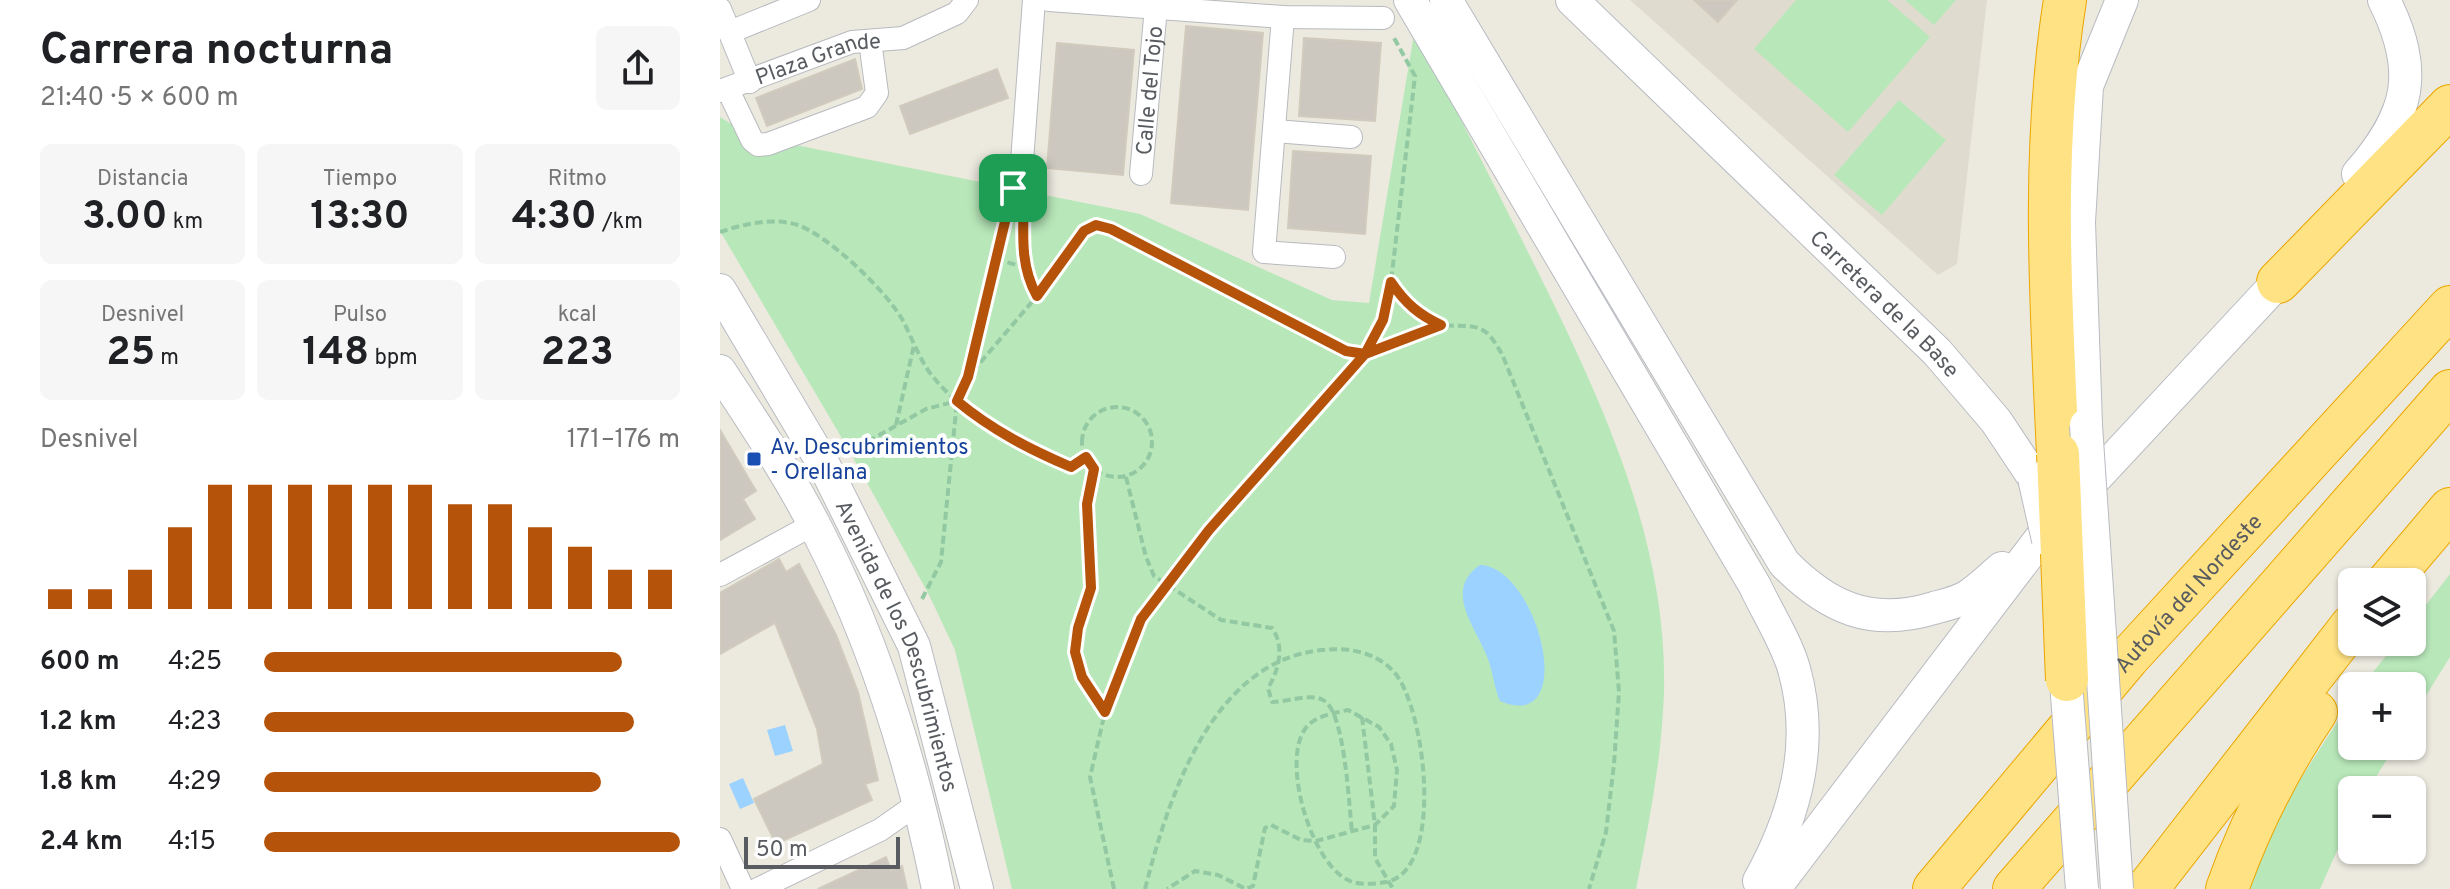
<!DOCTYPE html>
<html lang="es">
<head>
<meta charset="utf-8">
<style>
  :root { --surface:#fff; --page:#f6f6f6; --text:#202124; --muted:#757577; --accent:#b45309 }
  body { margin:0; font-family:Overpass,sans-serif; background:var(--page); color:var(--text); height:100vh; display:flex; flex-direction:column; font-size:30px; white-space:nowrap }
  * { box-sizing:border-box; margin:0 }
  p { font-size:26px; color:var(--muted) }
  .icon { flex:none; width:44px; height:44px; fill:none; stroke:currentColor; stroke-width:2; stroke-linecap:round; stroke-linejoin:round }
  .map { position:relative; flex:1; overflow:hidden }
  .side { display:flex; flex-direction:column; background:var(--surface); width:720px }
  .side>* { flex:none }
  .buttons { position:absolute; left:1618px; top:568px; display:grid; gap:16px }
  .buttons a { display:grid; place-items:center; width:88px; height:88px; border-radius:12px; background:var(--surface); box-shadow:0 2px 6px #0004; font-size:40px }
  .scale { position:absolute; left:24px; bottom:20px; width:156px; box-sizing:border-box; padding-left:8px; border:4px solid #585c61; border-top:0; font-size:22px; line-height:28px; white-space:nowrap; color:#585c61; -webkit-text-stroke:6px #fff; paint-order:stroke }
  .pin { position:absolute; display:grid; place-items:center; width:68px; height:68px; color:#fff; margin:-34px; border-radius:16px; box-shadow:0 4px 12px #0006 }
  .round { display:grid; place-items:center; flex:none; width:84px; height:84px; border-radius:12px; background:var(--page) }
  .head { display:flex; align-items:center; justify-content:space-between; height:136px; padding:0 40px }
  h1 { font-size:44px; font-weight:700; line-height:60px }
  .figures { display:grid; grid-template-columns:repeat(3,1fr); gap:12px; height:136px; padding:8px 40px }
  .figures div { display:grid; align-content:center; border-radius:12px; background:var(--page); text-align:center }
  .figures b { font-size:40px; font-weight:700 }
  .figures small { font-size:22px; font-weight:400 }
  .figures p { font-size:22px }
  .chart { height:224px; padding:16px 40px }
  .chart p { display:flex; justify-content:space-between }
  .chart svg { width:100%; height:144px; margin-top:8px; stroke:var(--accent); stroke-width:6 }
  ul { padding:0 40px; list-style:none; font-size:26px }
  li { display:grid; grid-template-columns:128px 96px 1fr; align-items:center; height:60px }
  li i { height:20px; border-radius:10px; background:var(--accent) }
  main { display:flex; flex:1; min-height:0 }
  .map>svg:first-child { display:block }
  .education { fill:#dfdccf }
  .green { fill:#b8e7b9 }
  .water { fill:#9cd2ff }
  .building { fill:#ccc8c0; stroke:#d1cbbd; stroke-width:2 }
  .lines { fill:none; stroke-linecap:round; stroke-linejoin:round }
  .street-casing { stroke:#b7babf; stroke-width:24 }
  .secondary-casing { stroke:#b8bbc2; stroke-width:34 }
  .highway-casing { stroke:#eba600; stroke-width:44 }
  .path { stroke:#92c8a2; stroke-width:4; stroke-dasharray:8 4; stroke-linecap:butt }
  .street { stroke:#fff; stroke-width:22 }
  .secondary { stroke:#fff; stroke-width:32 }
  .highway { stroke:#ffe283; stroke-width:42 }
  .secondary-bridge-casing { stroke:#b8bbc2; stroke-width:34; stroke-linecap:butt }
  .highway-bridge-casing { stroke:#eba600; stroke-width:44; stroke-linecap:butt }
  .secondary-bridge { stroke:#fff; stroke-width:32 }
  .highway-bridge { stroke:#ffe283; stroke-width:42 }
  .route-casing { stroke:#fff; stroke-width:16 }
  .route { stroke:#b45309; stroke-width:10 }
  .transit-dot { fill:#1a4fb4; stroke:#fff; stroke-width:3 }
  .labels { text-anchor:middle; stroke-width:8; stroke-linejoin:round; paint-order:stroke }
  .street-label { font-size:22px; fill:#585c61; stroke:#fff }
  .transit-label { font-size:22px; fill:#164399; stroke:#fff; text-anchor:start }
</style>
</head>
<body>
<main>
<section class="side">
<div class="head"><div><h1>Carrera nocturna</h1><p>21:40 · 5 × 600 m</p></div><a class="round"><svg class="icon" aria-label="share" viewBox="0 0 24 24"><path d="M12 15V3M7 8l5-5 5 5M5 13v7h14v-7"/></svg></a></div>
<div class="figures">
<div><p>Distancia</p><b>3.00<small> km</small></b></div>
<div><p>Tiempo</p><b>13:30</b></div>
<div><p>Ritmo</p><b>4:30<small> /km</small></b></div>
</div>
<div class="figures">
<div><p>Desnivel</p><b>25<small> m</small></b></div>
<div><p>Pulso</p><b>148<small> bpm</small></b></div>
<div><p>kcal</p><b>223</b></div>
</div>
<div class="chart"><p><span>Desnivel</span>171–176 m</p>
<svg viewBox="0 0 160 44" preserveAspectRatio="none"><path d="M5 44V38M15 44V38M25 44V32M35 44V19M45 44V6M55 44V6M65 44V6M75 44V6M85 44V6M95 44V6M105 44V12M115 44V12M125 44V19M135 44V25M145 44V32M155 44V32"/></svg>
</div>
<ul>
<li><b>600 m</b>4:25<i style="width:86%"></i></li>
<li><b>1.2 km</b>4:23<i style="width:89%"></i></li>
<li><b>1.8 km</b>4:29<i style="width:81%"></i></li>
<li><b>2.4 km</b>4:15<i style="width:100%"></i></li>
</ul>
</section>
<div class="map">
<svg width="1730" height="889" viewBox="0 0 1730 889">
  <rect width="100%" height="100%" fill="#eceadf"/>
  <!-- education -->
  <path class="education" d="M 910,0 L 1267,0 L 1237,264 L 1218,275 Z"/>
  <!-- green -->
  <path class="green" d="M 1076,0 L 1167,0 L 1210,37 L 1128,132 L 1034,49 Z
    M 1185,0 L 1236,0 L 1214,25 Z
    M 695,28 C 731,100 767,172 804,244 C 873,382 948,532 944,691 C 942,758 929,823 916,889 L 292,889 L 235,650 L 208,593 L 130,452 L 0,231 L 0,117 L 31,136 L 420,214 L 612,300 L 649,303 Z
    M 1179,100 L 1226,140 L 1162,215 L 1114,175 Z
    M 1730,574 L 1730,657 L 1692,718 L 1692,686 L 1642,686 L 1677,642 L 1692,642 L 1692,623 Z
    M 1632,699 L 1632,746 L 1675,746 L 1648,790 L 1632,790 L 1632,817 L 1600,889 L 1525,889 L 1571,794 Z"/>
  <!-- water -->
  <path class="water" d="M 760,565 C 819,567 860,735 780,701 C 774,687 773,673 768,659 C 757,628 722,591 760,565 Z
    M 65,725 L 73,751 L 55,756 L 47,730 Z
    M 23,778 L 34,803 L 20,809 L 9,784 Z"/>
  <!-- building -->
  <path class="building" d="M 974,0 L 1017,0 L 998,22 Z
    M 466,26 L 543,33 L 528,210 L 451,203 Z
    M 584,38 L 661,43 L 655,121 L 579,116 Z
    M 337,43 L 414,50 L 403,175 L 327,168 Z
    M 135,59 L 142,89 L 47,126 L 36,98 Z
    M 277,69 L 288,98 L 190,134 L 180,106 Z
    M 573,151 L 651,156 L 645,234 L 568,228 Z
    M 0,430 L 36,491 L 23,499 L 35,519 L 0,540 Z
    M 59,559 L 66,572 L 79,564 L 116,635 L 138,692 L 158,780 L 145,784 L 152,800 L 56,844 L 34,799 L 103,764 L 97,729 L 55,623 L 0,654 L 0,593 Z
    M 166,857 L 171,871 L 182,866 L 187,889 L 98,889 Z"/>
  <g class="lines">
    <defs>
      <g id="street">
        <path d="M 329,0 L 563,17 L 663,18"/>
        <path d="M 0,9 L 30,82"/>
        <path d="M 563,17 L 544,252 L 614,257"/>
        <path d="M 10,32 L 89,0"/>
        <path d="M 8,90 L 32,140 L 38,145 L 48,144 L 147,107 L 157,93 L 150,41"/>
        <path id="s1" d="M 0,91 L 132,42 L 183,38 L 237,13 L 247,0"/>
        <path d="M 555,131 L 631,137"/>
        <path d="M 302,161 L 314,0"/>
        <path id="s2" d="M 421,174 L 436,7"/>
        <path d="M 0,575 L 83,530 L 98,532"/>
        <path d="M 0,839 L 23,889"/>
        <path d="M 38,889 L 160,830 L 200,802"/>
      </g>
      <g id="secondary">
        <path d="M 690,0 L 1035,586 C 1047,612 1066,641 1074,669 C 1095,743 1076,815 1039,881"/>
        <path d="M 726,0 L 1064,563 C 1108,608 1151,627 1214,608 C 1225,605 1239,602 1248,596 C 1260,588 1271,577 1282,568"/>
        <path id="s3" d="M 852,0 L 1217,352 L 1276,421 L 1314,478"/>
        <path d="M 1638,174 C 1690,114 1700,72 1664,0"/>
        <path id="s4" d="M 0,290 L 104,465 L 194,646 L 257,889"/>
        <path d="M 0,371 C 34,423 70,476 98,532 C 156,645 193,765 218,889"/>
        <path d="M 1366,425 L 1359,222 L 1367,86 L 1402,0"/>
        <path d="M 1054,889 L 1327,530 L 1558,282 L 1569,265"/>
      </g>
      <g id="highway">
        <path d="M 1558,282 L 1730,106"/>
        <path d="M 1338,454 C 1331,302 1321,151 1345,0"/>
        <path d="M 1668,582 L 1730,509"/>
        <path id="s5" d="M 1214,889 L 1408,658 L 1730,307"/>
        <path d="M 1294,889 L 1730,391"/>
        <path d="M 1427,889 L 1632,625"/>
        <path d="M 1507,889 C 1529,827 1559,767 1596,712"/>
      </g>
    </defs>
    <!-- street casing -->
    <use href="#street" class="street-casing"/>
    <!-- secondary casing -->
    <use href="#secondary" class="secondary-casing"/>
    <!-- highway casing -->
    <use href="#highway" class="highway-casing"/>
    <!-- path -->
    <path class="path" d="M 305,179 L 303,267 L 316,295
      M 0,232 C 24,224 53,217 78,225 C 110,237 165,290 182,319 C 192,337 200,362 214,378 C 250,421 300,445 351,467 L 366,457
      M 276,259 L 303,267
      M 671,282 C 683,300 701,322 724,325 C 739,327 755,323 767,333 C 773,338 778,348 782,354 L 894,631 L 899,692 L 894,764 L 886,832 L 869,889
      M 249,375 L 295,181
      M362 442a35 35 0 1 1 70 0a35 35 0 1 1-70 0Z
      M 176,425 L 194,345
      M 127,453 L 206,409 L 237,401 L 248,377 L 317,296 L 364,231 L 376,225 L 391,229 L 626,351 L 645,354 L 721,325
      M 374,469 C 365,515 373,542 371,586 C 369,608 354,628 355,652 C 357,675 372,693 385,712
      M 406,477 L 426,557 L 434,576 L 501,620 L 552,628 C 565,646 559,670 548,688 L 552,702 C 567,702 590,693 603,700 C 625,710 629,807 632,832
      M 202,599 L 221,562 L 237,401
      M 642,717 L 655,825 L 655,858 L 673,889
      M 394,889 L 370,777 L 385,712 L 421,619 L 489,530 L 645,354 L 663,320 L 671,282 L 695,76 L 673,36
      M 425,889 C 448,799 491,661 602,650 C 628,647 656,652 674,672 C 705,706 726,871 666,882 C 656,884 640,885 630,881 C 592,866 561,763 585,729 C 594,716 613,713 628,710 L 659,727 L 671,744 L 677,770 L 674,806 L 655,825 L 596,841 L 581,840 L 551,825 L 545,828 L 533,886 L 526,889 L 498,875 L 475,871 L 447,889"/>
    <!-- street -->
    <use href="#street" class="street"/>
    <!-- secondary -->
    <use href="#secondary" class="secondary"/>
    <!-- highway -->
    <use href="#highway" class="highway"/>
    <defs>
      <path id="secondary-bridge" d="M 1366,425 L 1397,889
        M 1314,478 L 1328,540
        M 1344,657 L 1362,889"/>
      <path id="highway-bridge" d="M 1338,454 L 1347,680"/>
    </defs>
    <!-- secondary-bridge casing -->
    <use href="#secondary-bridge" class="secondary-bridge-casing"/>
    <!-- highway-bridge casing -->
    <use href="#highway-bridge" class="highway-bridge-casing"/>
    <!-- secondary-bridge -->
    <use href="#secondary-bridge" class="secondary-bridge"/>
    <!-- highway-bridge -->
    <use href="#highway-bridge" class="highway-bridge"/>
  </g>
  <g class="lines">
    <defs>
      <path id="route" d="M 293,188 L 248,377 L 237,401 C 272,430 309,449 351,467 L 366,457 L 374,469 L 367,504 L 371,588 L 358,628 L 355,652 L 362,677 L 385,712 L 421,619 L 489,530 L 645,354 L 721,325 C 699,315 685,303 671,282 L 663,320 L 645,354 L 626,351 L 391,229 L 376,225 L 364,231 L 317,296 C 293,254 309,207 302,161 L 293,188"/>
    </defs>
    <!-- route casing -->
    <use href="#route" class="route-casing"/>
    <!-- route -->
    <use href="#route" class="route"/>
  </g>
  <!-- markers -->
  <rect class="transit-dot" x="26" y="451" width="16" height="16" rx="4"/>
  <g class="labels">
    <!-- street labels -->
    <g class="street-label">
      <text dy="8" stroke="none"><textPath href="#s1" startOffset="104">Plaza Grande</textPath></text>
      <text dy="8" stroke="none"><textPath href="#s2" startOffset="84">Calle del Tojo</textPath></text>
      <text dy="8" stroke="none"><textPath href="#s3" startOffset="436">Carretera de la Base</textPath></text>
      <text dy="8" stroke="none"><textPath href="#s5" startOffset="390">Autovía del Nordeste</textPath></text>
      <text dy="8" stroke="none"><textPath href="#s4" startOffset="400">Avenida de los Descubrimientos</textPath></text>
    </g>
    <!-- transit labels -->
    <g class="transit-label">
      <text x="50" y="454">Av. Descubrimientos<tspan x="50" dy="25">- Orellana</tspan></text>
    </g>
  </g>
</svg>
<div class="buttons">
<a><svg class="icon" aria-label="layers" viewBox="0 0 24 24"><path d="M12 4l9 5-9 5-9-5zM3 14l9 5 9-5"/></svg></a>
<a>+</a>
<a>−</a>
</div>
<div class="scale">50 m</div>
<div class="pin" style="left:293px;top:188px;background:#1e9e55"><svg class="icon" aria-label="arrive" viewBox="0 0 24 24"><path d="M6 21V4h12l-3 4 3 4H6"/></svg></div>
</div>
</main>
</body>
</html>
